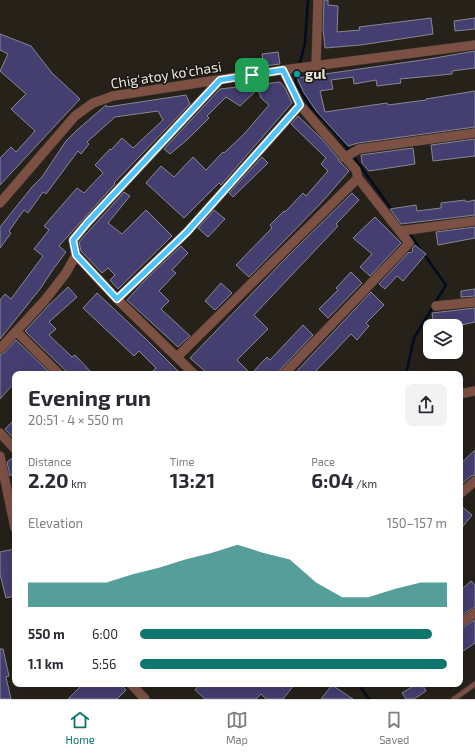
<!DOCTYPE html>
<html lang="en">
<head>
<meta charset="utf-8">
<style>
  :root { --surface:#fff; --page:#f2f2f3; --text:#2b2b33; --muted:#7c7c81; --line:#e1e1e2; --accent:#0f766e }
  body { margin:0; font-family:"Exo 2",sans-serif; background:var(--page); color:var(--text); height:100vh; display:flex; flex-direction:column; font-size:15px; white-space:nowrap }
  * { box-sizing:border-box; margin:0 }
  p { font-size:13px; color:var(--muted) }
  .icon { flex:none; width:22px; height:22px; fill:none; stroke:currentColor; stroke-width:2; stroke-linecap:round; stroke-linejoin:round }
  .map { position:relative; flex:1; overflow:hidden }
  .panel { position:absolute; left:12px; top:371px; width:451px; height:316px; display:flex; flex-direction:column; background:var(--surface); border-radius:8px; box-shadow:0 4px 16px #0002 }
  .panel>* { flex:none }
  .buttons { position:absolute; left:423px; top:319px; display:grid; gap:8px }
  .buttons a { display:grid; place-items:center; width:40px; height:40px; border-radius:8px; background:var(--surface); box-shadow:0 4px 16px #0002; font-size:20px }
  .pin { position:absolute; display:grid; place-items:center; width:34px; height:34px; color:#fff; margin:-17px; border-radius:8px; box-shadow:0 2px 6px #0006 }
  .round { display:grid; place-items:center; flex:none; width:42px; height:42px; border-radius:8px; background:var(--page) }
  .head { display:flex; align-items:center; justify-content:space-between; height:68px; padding:0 16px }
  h1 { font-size:22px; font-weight:700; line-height:30px }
  .metrics { display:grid; grid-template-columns:repeat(3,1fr); gap:6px; height:68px; padding:4px 16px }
  .metrics div { display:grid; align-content:center }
  .metrics b { font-size:20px; font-weight:700 }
  .metrics small { font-size:11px; font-weight:400 }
  .metrics p { font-size:11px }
  .chart { height:112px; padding:8px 16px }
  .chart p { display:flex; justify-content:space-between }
  .chart svg { width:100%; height:72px; margin-top:4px; fill:var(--accent); opacity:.7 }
  ul { padding:0 16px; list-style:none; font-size:13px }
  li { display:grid; grid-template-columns:64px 48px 1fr; align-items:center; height:30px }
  li i { height:10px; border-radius:5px; background:var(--accent) }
  .tabs { display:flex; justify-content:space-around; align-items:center; height:56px; border-top:1px solid var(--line); background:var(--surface); font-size:11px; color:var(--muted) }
  .tabs a { display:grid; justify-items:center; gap:2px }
  .tabs .active { color:var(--accent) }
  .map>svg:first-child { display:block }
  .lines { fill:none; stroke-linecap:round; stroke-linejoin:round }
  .stream { stroke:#000d20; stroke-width:2.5 }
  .building { fill:#453e70; stroke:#888793 }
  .service-casing { stroke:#423d35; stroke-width:6 }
  .minor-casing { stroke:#423d35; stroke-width:10 }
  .service { stroke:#7d5044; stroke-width:4.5 }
  .minor { stroke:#7d5044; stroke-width:9 }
  .route-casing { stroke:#fff; stroke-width:8 }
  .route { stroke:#4fc3f7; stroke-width:5 }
  .culture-dot { fill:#0f9aa8; stroke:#1c170f; stroke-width:1.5 }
  .labels { text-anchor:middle; stroke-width:3; stroke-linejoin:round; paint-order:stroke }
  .poi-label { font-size:14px; font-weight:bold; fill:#ebe8e2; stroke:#1c170f; text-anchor:start }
  .street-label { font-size:14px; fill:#ebe8e2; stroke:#1c170f }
</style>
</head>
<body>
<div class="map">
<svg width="475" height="699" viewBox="0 0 475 699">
  <rect width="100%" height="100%" fill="#262119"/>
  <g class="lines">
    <!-- stream -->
    <path class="stream" d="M 299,66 L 305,43 L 308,0
      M 298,71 L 295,82 L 310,106 L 342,141 L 350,152
      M 353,156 L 392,210
      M 406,374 L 414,338 L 446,285 L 408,232
      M 358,684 L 369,699"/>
  </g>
  <!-- building -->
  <path class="building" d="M 324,0 L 328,0 L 328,5 L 338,6 L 337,32 L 360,30 L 359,27 L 431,18 L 433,34 L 361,45 L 325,48 L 323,29 Z
    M 475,18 L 475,29 L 455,31 L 454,21 Z
    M 0,34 L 31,46 L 52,73 L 80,99 L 0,185 L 0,158 L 11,147 L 16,152 L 35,131 L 11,109 L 26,94 L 0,71 L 8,54 L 0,50 Z
    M 475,51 L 475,68 L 452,71 L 452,74 L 400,79 L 401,83 L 377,86 L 376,80 L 354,84 L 353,77 L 331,80 L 333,89 L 320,91 L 325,112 L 387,103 L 388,105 L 426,100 L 426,99 L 475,91 L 475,127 L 358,143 L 348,146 L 317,112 L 304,93 L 297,78 L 429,59 Z
    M 278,52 L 280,64 L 264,66 L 262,54 Z
    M 280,82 L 285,88 L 292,103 L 221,185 L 219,183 L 184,218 L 146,183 L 161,166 L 174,177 L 193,157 L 206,170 L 223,152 L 224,153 L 244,134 L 269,105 L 261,98 L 258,89 L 240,106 L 226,97 L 207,116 L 209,118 L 188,139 L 170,154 L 164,149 L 220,89 Z
    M 186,95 L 190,104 L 114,183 L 115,184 L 59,246 L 66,252 L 54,268 L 40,289 L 0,339 L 0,300 L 5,294 L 11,299 L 43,256 L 34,249 L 49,230 L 44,226 L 77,188 L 84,193 L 103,173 L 95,165 L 110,149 L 111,150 L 122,138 L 133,148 L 163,120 L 158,111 L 115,117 L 87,142 L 89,144 L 81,154 L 78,151 L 46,194 L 43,192 L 28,213 L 24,210 L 9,231 L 11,233 L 0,248 L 0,227 L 32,187 L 42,177 L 66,141 L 76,131 L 106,105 L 107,107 Z
    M 298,116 L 321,138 L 338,158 L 339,161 L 349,171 L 323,201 L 249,277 L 236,265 L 272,228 L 270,225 L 284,211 L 285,212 L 303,193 L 306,196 L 328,171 L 321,164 L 326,158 L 291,124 Z
    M 475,139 L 475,156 L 433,161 L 431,145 Z
    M 413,148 L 415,164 L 369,171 L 362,163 L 361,155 Z
    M 262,157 L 268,163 L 233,197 L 229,193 Z
    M 124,192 L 130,196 L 108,223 L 122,234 L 146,210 L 172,236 L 118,289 L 110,280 L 115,275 L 108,268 L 102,273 L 81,251 L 79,242 Z
    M 352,193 L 359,200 L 336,224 L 338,226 L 254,315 L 268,329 L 237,360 L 251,374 L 267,357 L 270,360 L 303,325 L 313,335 L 280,370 L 278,374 L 208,374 L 190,358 L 285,259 Z
    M 465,200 L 466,202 L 475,200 L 475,215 L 401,224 L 390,209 L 416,205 L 417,211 L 441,208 L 441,203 Z
    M 214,210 L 225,219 L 208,237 L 198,228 Z
    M 375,217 L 401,243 L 370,276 L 360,267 L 372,254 L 353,238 Z
    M 475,227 L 475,238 L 438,245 L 436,232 Z
    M 415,245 L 426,254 L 403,281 L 397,276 L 385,289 L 379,284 L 409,252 L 410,253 L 413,251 L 412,249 Z
    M 181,246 L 188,253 L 172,270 L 176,273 L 159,291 L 169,301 L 161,309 L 190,336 L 178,347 L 127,300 L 146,279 Z
    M 351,272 L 362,283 L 328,318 L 319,309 L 338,290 L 336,288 Z
    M 221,283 L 232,293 L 215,310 L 205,301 Z
    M 68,287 L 77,297 L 49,322 L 56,329 L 49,335 L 72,357 L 75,355 L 93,374 L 69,374 L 25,331 L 48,306 Z
    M 475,289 L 475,296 L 461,297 L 461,291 Z
    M 371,292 L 384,305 L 366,323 L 369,326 L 357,340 L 351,334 L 313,374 L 292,374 L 294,372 L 295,373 Z
    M 97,293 L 148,341 L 181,374 L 150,374 L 156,368 L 139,351 L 134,356 L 83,308 Z
    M 475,308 L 475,322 L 457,326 L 434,326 L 432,313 Z
    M 16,340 L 51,374 L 15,374 L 15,382 L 0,399 L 0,355 L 4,353 Z
    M 15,419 L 15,440 L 5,429 Z
    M 475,450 L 475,475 L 471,476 L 463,483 L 460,480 L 460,464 Z
    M 15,456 L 15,472 L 10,476 L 7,462 Z
    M 460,505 L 472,515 L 460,530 Z
    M 14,549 L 15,596 L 6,598 L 0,574 L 0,552 Z
    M 471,581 L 475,585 L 475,607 L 460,616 L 460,591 Z
    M 475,620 L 475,643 L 460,653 L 460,629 Z
    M 0,649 L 3,649 L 9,676 L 6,677 L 11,699 L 0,699 Z
    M 83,684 L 120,684 L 126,690 L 117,699 L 68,699 Z
    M 200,684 L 295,684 L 283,699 L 266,699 L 261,694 L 256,699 L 205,699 L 195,690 Z
    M 410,684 L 422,684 L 426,691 L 414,699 L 406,699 L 402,693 L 412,687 Z
    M 332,685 L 353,699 L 321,699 Z"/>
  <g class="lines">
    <defs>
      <path id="service" d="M 454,699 L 475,684"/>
      <path id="minor" d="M 316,66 L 318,0
        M 283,70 L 300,105 L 356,170 L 358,178 L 409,243 L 401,252 L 284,374
        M 344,158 L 359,149 L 475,133
        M 0,203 L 75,116 L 93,103 L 113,96 L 283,70 L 475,45
        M 400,231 L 475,221
        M 76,255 L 117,299 L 194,374
        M 117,299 L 187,232 L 300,105
        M 436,306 L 475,302
        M 17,332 L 59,374
        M 0,349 L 45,300 L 66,273 L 76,255 L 73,240 L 88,222 L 220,80
        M 177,357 L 358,178
        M 460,394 L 475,391
        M 0,433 L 15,449
        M 0,456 L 15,528
        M 460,494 L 475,481
        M 460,623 L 475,613
        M 131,684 L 145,699"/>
    </defs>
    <!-- service casing -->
    <use href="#service" class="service-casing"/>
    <!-- minor casing -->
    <use href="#minor" class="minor-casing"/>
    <!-- service -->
    <use href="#service" class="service"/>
    <!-- minor -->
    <use href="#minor" class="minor"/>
  </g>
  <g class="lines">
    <defs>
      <path id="route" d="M 283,70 L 300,105 L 187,232 L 117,299 L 76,255 L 73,240 L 88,222 L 220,80 Z"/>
    </defs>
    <!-- route casing -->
    <use href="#route" class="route-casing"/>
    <!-- route -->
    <use href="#route" class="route"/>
  </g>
  <!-- markers -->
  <circle class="culture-dot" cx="297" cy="74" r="4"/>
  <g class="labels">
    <!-- poi labels -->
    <g class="poi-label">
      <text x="305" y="79">gul</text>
    </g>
    <!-- street labels -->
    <g class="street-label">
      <text transform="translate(166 75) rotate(-9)" y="5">Chig'atoy ko'chasi</text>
    </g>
  </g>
</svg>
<div class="buttons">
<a><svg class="icon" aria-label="layers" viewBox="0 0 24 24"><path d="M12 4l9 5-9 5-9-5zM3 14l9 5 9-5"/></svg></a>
</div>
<div class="pin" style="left:252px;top:75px;background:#1e9e55"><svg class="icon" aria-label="arrive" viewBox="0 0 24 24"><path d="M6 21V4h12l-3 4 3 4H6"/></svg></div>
<section class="panel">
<div class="head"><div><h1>Evening run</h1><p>20:51 · 4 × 550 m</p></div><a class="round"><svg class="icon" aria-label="share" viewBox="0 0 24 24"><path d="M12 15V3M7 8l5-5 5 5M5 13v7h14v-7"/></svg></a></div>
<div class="metrics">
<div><p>Distance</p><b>2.20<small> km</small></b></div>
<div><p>Time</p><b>13:21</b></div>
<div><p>Pace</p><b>6:04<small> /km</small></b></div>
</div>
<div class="chart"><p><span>Elevation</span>150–157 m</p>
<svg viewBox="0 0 160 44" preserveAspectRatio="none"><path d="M0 44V29L10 29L20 29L30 29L40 24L50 20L60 15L70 11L80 6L90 11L100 15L110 29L120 38L130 38L140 33L150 29L160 29V44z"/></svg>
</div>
<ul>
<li><b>550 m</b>6:00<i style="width:95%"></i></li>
<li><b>1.1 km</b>5:56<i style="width:100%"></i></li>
</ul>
</section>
</div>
<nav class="tabs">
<a class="active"><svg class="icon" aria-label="home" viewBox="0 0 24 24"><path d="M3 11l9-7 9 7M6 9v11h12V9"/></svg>Home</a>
<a><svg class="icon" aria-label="map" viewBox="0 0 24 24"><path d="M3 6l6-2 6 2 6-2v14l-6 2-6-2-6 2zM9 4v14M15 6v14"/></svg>Map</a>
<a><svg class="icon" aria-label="saved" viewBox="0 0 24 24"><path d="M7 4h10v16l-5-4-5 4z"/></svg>Saved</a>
</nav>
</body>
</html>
